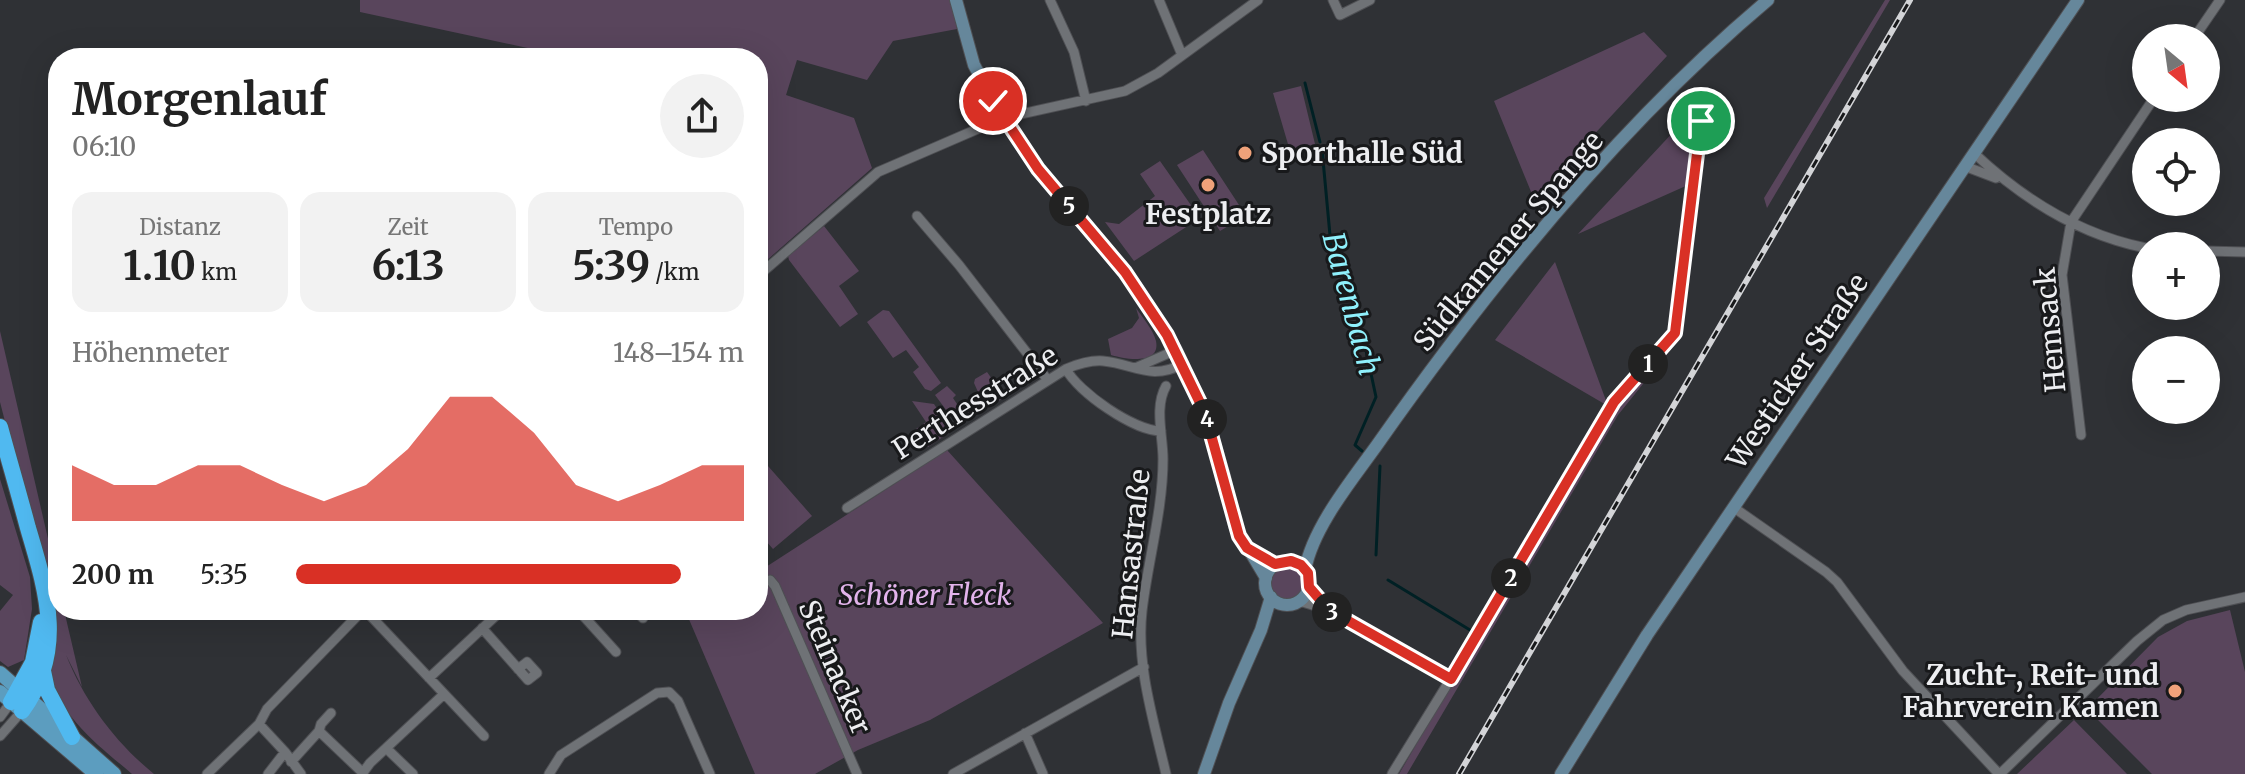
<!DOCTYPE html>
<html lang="de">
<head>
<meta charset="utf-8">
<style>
  :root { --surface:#fff; --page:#f2f2f2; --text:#222; --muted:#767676; --accent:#d93025 }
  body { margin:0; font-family:Merriweather,serif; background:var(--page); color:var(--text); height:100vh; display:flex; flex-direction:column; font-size:30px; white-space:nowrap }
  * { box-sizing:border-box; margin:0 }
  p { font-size:26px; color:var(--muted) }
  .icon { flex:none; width:44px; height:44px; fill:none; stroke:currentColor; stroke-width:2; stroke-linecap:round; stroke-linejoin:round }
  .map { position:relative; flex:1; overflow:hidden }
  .drawer { position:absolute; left:48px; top:48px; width:720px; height:572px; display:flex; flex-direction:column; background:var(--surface); border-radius:32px; box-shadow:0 8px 32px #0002 }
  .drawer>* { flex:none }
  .needle { width:52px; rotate:151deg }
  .fabs { position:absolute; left:2132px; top:24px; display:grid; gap:16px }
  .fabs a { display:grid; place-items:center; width:88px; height:88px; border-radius:50%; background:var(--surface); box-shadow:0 8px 32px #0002; font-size:40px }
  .pin { position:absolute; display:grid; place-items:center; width:68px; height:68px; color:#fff; margin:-34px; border:4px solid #fff; border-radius:50%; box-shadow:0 2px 8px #0007 }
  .km { position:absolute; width:40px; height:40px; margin:-20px; border-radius:50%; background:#222; color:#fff; font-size:22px; line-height:40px; text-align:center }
  .round { display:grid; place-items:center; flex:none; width:84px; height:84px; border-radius:42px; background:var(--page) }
  .summary { display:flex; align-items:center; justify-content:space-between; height:136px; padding:0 24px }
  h1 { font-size:44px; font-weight:700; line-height:60px }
  .figures { display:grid; grid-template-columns:repeat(3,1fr); gap:12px; height:136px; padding:8px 24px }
  .figures div { display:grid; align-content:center; border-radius:20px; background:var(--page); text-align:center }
  .figures b { font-size:40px; font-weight:700 }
  .figures small { font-size:22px; font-weight:400 }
  .figures p { font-size:22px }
  .chart { height:224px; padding:16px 24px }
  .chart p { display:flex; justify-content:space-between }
  .chart svg { width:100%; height:144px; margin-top:8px; fill:var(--accent); opacity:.7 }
  ul { padding:0 24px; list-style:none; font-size:26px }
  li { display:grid; grid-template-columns:128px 96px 1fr; align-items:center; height:60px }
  li i { height:20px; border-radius:10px; background:var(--accent) }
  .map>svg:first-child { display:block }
  .green { fill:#59455c }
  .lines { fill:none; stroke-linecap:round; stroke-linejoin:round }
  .stream { stroke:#002024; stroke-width:3 }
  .street-casing { stroke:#4f5054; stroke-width:11 }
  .secondary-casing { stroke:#4f5054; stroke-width:14 }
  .primary-casing { stroke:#4f5054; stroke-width:16 }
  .highway-casing { stroke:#4f5054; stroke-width:18 }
  .street { stroke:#6f7276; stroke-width:9 }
  .secondary { stroke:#66879b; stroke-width:12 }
  .primary { stroke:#5c9dbf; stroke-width:14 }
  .highway { stroke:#50b9f0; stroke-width:16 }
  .rail-casing { stroke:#d3d4d7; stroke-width:6 }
  .rail { stroke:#18191b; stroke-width:3; stroke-dasharray:9; stroke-linecap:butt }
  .route-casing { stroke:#fff; stroke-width:16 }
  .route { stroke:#d93025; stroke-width:10 }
  .poi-dot { fill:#f0a27a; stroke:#18191b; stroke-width:3 }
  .labels { text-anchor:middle; stroke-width:6; stroke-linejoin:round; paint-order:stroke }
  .poi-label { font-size:28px; font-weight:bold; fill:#edeef1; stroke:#18191b; text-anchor:start }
  .street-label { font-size:28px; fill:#edeef1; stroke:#18191b }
  .park-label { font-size:28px; font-style:italic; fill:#e2b3eb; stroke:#18191b }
  .water-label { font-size:30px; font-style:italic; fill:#8ff0fc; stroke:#18191b }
</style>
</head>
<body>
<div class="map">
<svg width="2245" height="774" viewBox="0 0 2245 774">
  <rect width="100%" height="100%" fill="#2f3135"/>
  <!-- green -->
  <path class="green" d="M 360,0 L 951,0 L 957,29 L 893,41 L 867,80 L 797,60 L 786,95 L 854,118 L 872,168 L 758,268 L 758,58 L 630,58 L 631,55 L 617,51 L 604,57 L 569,57 L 360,12 Z
    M 1885,0 L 1890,0 L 1767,208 L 1764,198 Z
    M 1644,32 L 1667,56 L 1534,199 L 1494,101 Z
    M 1301,86 L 1315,144 L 1290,151 L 1273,93 Z
    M 1691,113 L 1696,121 L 1688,185 L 1578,234 Z
    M 1203,150 L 1239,205 L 1223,214 L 1230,225 L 1220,231 L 1177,165 Z
    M 1160,161 L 1200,218 L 1134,261 L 1105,222 L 1119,224 L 1155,196 L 1140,174 Z
    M 824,226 L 859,271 L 839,286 L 858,314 L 840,327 L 789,260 L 788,256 Z
    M 1555,262 L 1608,406 L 1495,340 Z
    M 1136,308 C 1142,317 1153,329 1156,341 C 1161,366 1124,359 1111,355 L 1108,339 L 1132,328 L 1139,318 Z
    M 883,310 L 889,311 L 941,383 L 931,391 L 925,389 L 913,372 L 919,367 L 906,350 L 893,358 L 867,322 Z
    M 0,331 L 58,582 L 58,610 L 64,610 L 82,687 L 66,655 C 85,702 115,742 154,774 L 132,774 C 102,748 57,716 52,673 C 51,656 58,641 57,624 L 0,402 Z
    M 1677,335 L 1680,338 L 1618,415 L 1407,774 L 1399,774 L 1612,409 Z
    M 987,372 L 1005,397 L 958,426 L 935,395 L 947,386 L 956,395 L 953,398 L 957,404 L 963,404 L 978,392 L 974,383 L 975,379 Z
    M 912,401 L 934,404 L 952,431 L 928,447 L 916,429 L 926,422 Z
    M 947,450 L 1103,623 L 930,720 L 858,750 L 815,774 L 755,774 L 688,617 L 699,610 L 758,610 L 758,572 Z
    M 768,466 L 812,516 L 773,549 L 758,532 L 758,473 Z
    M 0,479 L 30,577 L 32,609 L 24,660 L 8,667 L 0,661 L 0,611 L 13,595 L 0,585 Z
    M1270 583a17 17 0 1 1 34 0a17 17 0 1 1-34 0Z
    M 2230,610 L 2245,672 L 2245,774 L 2152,774 L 2087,709 L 2158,637 L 2187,621 Z
    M 2074,720 L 2127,774 L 2017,774 Z"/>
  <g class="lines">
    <!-- stream -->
    <path class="stream" d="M 1305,83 L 1320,142
      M 1322,149 L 1331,246 L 1348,287 L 1364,341 L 1376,397 L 1355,445 L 1362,451
      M 1376,555 L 1380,466
      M 1388,580 L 1470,630"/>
    <defs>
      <path id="street" d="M 1050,0 L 1074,52 L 1086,101
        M 1159,0 L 1182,55
        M 1333,0 L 1340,15 L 1370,0
        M 2194,38 L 2220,0
        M 1975,154 C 2023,199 2081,235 2146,248
        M 1967,167 L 1996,178
        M 917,216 L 959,265 L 1047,379
        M 2206,251 L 2245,252
        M 758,276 L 878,172 L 1003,118 L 1125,91 L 1158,73 L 1258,0
        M 1135,368 L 1176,350
        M 1066,369 C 1078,392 1134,431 1161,431
        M 1166,386 C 1154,407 1163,436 1163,459 C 1163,510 1148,560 1142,611 C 1136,665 1154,722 1166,774
        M 2081,435 L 2062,275 L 2071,222 L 2154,98
        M 1733,507 L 1826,572 L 1837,582 L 1903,671 L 1999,774
        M 847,508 L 1066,369 C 1078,364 1090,360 1103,361 C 1135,364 1150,381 1183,364
        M 770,580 L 775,586 L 857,774
        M 1309,587 L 1329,610
        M 1299,601 L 1329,610 L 1451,679
        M 365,610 L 484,736
        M 578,610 L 616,652
        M 635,610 L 643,618
        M 482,628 L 528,680 L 537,673 L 527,662 L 518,669
        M 429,678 L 502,610
        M 331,713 L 321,724 L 319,731 L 362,772
        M 0,717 L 11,702
        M 259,724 L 285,752 L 301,774
        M 1025,733 L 1043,774
        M 0,736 L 22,711
        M 386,748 L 413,774
        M 291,762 L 319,731
        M 207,774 L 259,724 L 267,709 L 363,610
        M 268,774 L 285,752
        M 362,774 L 370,763 L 443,695
        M 549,774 L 561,755 L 657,693 L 669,692 L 678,701 L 710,774
        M 953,774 L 1144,667
        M 1392,774 L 1482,628 L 1614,402 L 1675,333 L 1703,104
        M 2000,774 L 2137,641 L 2163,620 L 2186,610 L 2245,597"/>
      <path id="secondary" d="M 956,0 L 974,65 L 1003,118 L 1038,169 L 1136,287 L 1176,350 L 1205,413 L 1224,476 L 1235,526 L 1266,578
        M1265 583a22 22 0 1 1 44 0a22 22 0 1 1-44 0Z
        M 1305,570 C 1313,527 1352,480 1377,445 C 1488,287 1620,124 1768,0
        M 1204,774 L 1229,703 L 1261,630 L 1271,597
        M 1561,774 L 1647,635 L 2078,0"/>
      <path id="primary" d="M 0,673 L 114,774
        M 0,692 L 96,774"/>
      <path id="highway" d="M 0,427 C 9,460 19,494 28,528 C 47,592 66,651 22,711
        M 43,671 L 47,690 L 72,737
        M 11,702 L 33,662 L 41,622"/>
    </defs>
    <!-- street casing -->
    <use href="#street" class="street-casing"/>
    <!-- secondary casing -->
    <use href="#secondary" class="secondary-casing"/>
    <!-- primary casing -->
    <use href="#primary" class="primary-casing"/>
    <!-- highway casing -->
    <use href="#highway" class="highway-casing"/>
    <!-- street -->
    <use href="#street" class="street"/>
    <!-- secondary -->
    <use href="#secondary" class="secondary"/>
    <!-- primary -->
    <use href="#primary" class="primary"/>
    <!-- highway -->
    <use href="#highway" class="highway"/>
    <defs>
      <path id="rail" d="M 1459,774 L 1910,0"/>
    </defs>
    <!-- rail casing -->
    <use href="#rail" class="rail-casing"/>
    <!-- rail -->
    <use href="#rail" class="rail"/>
  </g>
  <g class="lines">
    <defs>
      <path id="route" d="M 993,101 L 1038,169 L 1125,272 L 1167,335 L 1205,413 L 1239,536 L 1247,548 L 1275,564 L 1291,561 L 1301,565 L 1308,573 L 1309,587 L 1329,610 L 1451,679 L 1614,402 L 1675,333 L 1701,121"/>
    </defs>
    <!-- route casing -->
    <use href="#route" class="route-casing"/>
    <!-- route -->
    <use href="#route" class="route"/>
  </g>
  <!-- markers -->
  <g class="poi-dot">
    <circle cx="1245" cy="153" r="8"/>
    <circle cx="1208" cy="185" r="8"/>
    <circle cx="2175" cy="691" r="8"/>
  </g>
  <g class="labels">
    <!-- poi labels -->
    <g class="poi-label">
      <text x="1261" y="163">Sporthalle Süd</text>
      <text x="1208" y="224" text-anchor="middle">Festplatz</text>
      <text x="2159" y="685" text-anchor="end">Zucht-, Reit- und<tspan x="2159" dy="32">Fahrverein Kamen</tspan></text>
    </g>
    <!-- street labels -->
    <g class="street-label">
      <text transform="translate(1508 241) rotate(-50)" y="10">Südkamener Spange</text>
      <text transform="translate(2050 330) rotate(-95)" y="10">Hemsack</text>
      <text transform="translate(1797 371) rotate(-56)" y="10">Westicker Straße</text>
      <text transform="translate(975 402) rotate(-32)" y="10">Perthesstraße</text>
      <text transform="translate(1131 554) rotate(-84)" y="10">Hansastraße</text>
      <text transform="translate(835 667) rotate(67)" y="10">Steinacker</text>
    </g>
    <!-- park labels -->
    <g class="park-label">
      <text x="925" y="605">Schöner Fleck</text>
    </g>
    <!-- water labels -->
    <g class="water-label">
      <text transform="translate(1351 304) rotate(75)" y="10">Barenbach</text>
    </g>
  </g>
</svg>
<div class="fabs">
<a><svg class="needle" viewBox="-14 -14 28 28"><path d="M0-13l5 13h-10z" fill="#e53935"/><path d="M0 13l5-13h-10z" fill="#767676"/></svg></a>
<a><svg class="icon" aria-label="locate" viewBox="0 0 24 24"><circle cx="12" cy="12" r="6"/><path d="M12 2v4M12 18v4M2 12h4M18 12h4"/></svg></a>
<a>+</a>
<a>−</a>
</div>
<div class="pin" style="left:1701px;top:121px;background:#1e9e55"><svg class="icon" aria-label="arrive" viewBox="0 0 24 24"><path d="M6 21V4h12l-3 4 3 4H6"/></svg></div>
<div class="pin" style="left:993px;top:101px;background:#d93025"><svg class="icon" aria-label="check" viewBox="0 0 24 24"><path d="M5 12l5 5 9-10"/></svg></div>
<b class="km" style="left:1648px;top:364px">1</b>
<b class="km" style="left:1511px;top:578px">2</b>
<b class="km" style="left:1332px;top:612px">3</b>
<b class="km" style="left:1207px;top:419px">4</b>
<b class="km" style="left:1069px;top:206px">5</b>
<section class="drawer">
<div class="summary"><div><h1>Morgenlauf</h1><p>06:10</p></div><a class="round"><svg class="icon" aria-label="share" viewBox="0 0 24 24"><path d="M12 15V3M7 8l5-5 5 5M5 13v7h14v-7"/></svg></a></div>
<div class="figures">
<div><p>Distanz</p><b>1.10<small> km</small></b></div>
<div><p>Zeit</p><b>6:13</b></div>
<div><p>Tempo</p><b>5:39<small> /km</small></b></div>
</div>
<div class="chart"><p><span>Höhenmeter</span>148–154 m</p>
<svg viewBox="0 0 160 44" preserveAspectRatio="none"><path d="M0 44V27L10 33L20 33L30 27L40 27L50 33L60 38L70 33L80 22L90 6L100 6L110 17L120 33L130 38L140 33L150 27L160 27V44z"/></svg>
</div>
<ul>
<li><b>200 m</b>5:35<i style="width:86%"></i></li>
</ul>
</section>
</div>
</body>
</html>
